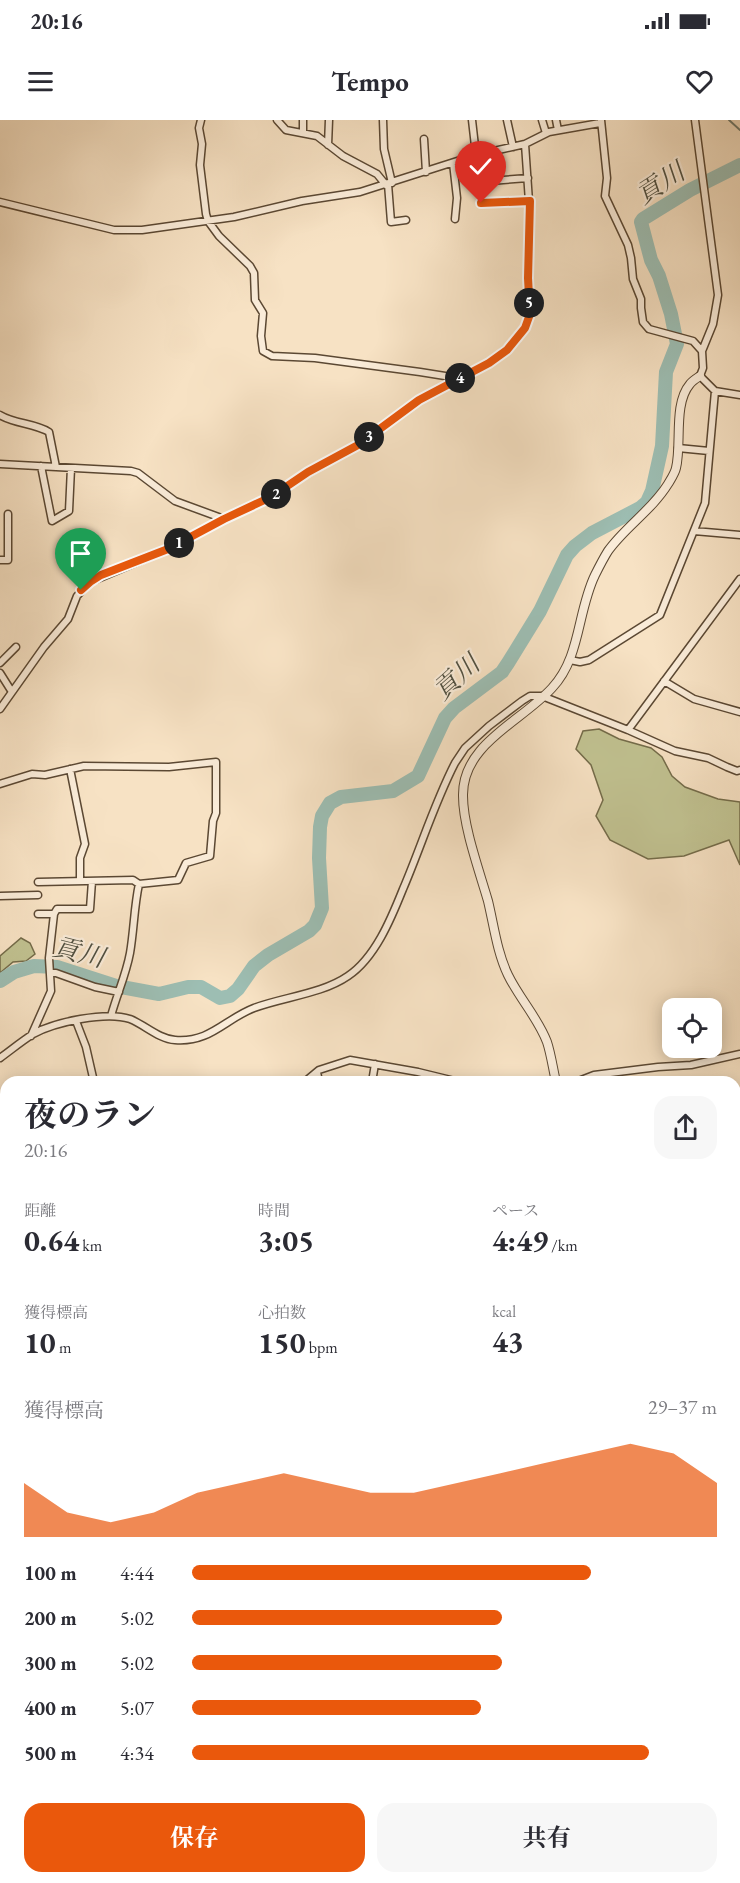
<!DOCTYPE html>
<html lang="ja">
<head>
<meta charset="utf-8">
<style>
  :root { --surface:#fff; --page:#f7f7f7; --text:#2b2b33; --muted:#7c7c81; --accent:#ea580c }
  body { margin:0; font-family:"EB Garamond","Noto Serif JP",serif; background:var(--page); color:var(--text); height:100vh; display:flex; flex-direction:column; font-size:22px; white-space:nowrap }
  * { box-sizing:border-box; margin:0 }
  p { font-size:20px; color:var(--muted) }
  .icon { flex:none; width:33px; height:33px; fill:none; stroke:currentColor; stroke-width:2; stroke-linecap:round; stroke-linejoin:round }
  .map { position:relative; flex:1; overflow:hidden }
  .details { position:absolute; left:0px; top:956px; width:741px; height:808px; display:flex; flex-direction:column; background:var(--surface); border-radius:18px 18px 0 0; box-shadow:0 3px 15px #0003 }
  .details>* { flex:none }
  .tools { position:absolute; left:662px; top:878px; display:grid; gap:12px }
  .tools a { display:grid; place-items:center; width:60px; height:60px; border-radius:12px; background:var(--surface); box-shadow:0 3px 15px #0003; font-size:30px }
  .pin { position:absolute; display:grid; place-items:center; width:51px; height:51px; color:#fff; margin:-62px -26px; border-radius:50% 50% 50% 0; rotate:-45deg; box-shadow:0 0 6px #0007 }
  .pin .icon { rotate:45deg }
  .km { position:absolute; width:30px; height:30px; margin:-15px; border-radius:50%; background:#222; color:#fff; font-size:16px; line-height:30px; text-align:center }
  .round { display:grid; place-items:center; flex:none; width:63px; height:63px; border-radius:18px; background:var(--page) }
  .head { display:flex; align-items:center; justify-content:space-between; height:102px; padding:0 24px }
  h1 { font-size:33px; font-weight:700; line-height:45px }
  .figures { display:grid; grid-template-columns:repeat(3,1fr); gap:9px; height:102px; padding:6px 24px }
  .figures div { display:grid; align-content:center }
  .figures b { font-size:30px; font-weight:700 }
  .figures small { font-size:16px; font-weight:400 }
  .figures p { font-size:16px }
  .chart { height:168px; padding:12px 24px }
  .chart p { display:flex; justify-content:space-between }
  .chart svg { width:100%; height:108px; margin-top:6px; fill:var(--accent); opacity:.7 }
  .cta { display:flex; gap:12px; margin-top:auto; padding:12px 24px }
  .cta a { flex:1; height:69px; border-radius:18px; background:var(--accent); color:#fff; font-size:24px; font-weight:700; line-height:69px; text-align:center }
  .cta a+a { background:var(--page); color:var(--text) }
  ul { padding:0 24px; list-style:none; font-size:20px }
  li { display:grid; grid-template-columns:96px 72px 1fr; align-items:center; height:45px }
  li i { height:15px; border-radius:8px; background:var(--accent) }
  .status { display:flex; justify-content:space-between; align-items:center; height:42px; padding:0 30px; background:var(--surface); direction:ltr }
  .status svg { height:16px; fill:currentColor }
  header { display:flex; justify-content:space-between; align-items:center; height:78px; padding:0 24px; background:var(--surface); font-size:27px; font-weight:700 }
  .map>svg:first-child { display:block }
  .green { fill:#c1c291; stroke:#746c4a; stroke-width:1.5 }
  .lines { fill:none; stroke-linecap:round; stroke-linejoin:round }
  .stream { stroke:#6e7a6d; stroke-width:2 }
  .river { stroke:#9dbeb3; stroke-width:14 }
  .minor-casing { stroke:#5b4833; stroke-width:9 }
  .tertiary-casing { stroke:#5b4833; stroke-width:10 }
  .minor { stroke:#faecd9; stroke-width:6 }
  .tertiary { stroke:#faecd9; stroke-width:8 }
  .route-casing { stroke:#fff; stroke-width:12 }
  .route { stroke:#ea580c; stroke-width:8 }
  .labels { text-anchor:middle; stroke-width:4.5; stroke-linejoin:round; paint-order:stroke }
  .water-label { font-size:26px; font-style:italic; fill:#505041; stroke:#faecd9 }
</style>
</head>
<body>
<div class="status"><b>20:16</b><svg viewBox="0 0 49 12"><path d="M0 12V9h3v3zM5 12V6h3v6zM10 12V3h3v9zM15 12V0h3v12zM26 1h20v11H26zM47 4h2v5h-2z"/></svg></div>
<header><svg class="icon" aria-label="menu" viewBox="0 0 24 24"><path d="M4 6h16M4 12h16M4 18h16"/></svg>Tempo<svg class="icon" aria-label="heart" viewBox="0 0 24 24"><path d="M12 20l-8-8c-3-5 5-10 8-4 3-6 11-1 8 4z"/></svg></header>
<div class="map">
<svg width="740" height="1763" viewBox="0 0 740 1763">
  <rect width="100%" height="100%" fill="#f7e2c4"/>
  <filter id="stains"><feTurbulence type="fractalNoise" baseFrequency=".00333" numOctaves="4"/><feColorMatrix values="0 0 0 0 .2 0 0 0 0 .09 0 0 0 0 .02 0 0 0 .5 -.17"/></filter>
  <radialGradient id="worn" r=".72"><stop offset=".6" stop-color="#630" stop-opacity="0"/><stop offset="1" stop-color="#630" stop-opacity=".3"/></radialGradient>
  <!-- green -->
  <path class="green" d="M 599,609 L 619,619 L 651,628 L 662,637 L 672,656 L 685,667 L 718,679 L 740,682 L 740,745 L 729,720 L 684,736 L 648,739 L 610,720 L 596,696 L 603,680 L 591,645 L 576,629 L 583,611 Z
    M 21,818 L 30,823 L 35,834 L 26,841 L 13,842 L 0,853 L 0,836 Z
    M 6,1544 L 6,1719 L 0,1720 L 0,1566 Z"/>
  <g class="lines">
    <!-- stream -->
    <path class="stream" d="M 729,0 L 740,10"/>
    <!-- river -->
    <path class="river" d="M 0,861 L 14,852 L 34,846 L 57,847 L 116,866 L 159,874 L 188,867 L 201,867 L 220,878 L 230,876 L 238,869 L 254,846 L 268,835 L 309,811 L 315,805 L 322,788 L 319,738 L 320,707 L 322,696 L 330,683 L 341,677 L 393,671 L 418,656 L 445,598 L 454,588 L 502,552 L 508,543 L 540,491 L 567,435 L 575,426 L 592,413 L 640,388 L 647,382 L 652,371 L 662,326 L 666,252 L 677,224 L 671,194 L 659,156 L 651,140 L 641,102 L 643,99 L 690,70 L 740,45"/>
    <defs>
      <path id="minor" d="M 201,0 L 199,8 L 202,24 L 200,45 L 206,94 L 208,101 L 219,116 L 250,146 L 254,153 L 255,180 L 263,193 L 261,216 L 263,231 L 272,236 L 315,238 L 420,252 L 445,256 L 454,261
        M 277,0 L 286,10 L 317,16 L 343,36 L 377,54 L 386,65
        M 383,0 L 384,29 L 392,63
        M 472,0 L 476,35
        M 507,0 L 513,27
        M 542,0 L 546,13
        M 556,0 L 558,10
        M 601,0 L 607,58 L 605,76 L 628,125 L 631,138 L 633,159 L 641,179 L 641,188 L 643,202 L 649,209 L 693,221 L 702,231
        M 695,0 L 718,175 L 713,204 L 702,231 L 703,248 L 700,256 L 715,271 L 740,275
        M 303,13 L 303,0
        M 424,19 L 426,52
        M 328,25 L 329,0
        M 489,32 L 490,61 L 528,58
        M 453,43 L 457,78 L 455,99
        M 388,64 L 391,102 L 406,100
        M 0,82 L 114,110 L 142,110 L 234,97 L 302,81 L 360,72 L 476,35 L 525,24 L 549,12 L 600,3
        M 481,83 L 530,81
        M 0,295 C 15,304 34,303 49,312 L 56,347
        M 678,328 L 709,331
        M 0,344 L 131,351 L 138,353 L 175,381 L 224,399
        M 41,346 L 52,401 L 69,391 L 71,348
        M 694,411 L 740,415
        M 0,440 L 8,440 L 8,394
        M 570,540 L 580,542 L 589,540 L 660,495 L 705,383 L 715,271
        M 0,543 L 16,527
        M 0,553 L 12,572
        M 664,561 L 694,579 L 740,592
        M 0,589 L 44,527 L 68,499 L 77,476 L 90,462 L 168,429 L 224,399 L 271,377 L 308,353 L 359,325 L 419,280 L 489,243 L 515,222 L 525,208 L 530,194 L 528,158 L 530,96 L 525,24
        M 628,610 L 740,459
        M 70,649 L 85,724 L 80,738 L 80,761
        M 0,664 L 32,654 L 45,655 L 84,646 L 169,647 L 216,642 L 216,693 L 213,701 L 210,736 L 186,743 L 178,760 L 139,764 L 133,760 L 38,762
        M 0,776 L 38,775
        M 38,794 L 54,794
        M 51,853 L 56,853 L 95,867 L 119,872
        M 111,896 C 117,874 126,855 130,833 C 134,810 134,787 139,764
        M 76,901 L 86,927 L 94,962
        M 31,916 L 51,871 L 49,838 L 54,794 L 57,789 L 90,789 L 92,761
        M 0,938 C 11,930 22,921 33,914 C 55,902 106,891 130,899 C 145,905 159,919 175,920 C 210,923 225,899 254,888 C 283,877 322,874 348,856 C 375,838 391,799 403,769 C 421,727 434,684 455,643 L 465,628 L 489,606 L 522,581 L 530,576 L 542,576 L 628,610 L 675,631 L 708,638 L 727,647 L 737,651 L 740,650
        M 317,952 L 319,962
        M 301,962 L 307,960 L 319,950 L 350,940 L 418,952 L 459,962
        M 372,962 L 375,944
        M 576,962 L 594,955 L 658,947 L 691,945 L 740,934
        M 735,974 L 740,974
        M 0,1013 L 6,1008
        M 735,1016 L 740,1016
        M 0,1039 L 6,1037
        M 735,1057 L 740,1057
        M 0,1097 L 6,1097
        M 735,1098 L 740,1098
        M 735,1143 L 740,1143
        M 735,1189 L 740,1189
        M 0,1190 L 6,1190
        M 735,1303 L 740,1305
        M 0,1306 L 6,1307
        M 0,1315 L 6,1317
        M 0,1326 L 6,1326
        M 735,1348 L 740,1350
        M 735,1399 L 740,1400
        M 735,1465 L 740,1465
        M 735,1483 L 740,1480
        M 0,1549 L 6,1525
        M 735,1587 L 740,1596
        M 735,1729 L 740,1722
        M 164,1761 L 165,1763
        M 262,1763 L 274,1758
        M 363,1763 L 365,1758
        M 506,1763 L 507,1758
        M 676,1763 L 679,1758"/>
      <path id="tertiary" d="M 556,962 C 553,949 551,934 547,922 C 538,898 519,878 508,855 C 497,832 494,806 488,781 C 479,750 463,706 463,676 C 462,624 521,602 552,568 C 581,537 577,492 595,455 C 599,447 603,439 608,431 C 625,407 652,390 668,364 C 671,359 675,353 676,348 C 682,324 673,284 690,264 C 692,261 697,258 700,256
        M 0,1476 L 6,1477
        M 0,1727 L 6,1726
        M 74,1758 L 74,1763
        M 313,1758 L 335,1763
        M 297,1763 L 298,1758
        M 453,1763 L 455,1758"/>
    </defs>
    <!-- minor casing -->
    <use href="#minor" class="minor-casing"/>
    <!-- tertiary casing -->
    <use href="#tertiary" class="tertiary-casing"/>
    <!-- minor -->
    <use href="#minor" class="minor"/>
    <!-- tertiary -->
    <use href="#tertiary" class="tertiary"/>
  </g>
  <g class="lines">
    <defs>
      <path id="route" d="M 81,470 L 90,462 L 101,455 L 168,429 L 224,399 L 271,377 L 308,352 L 358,325 L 419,280 L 489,243 L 507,230 L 525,208 L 530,194 L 528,158 L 530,81 L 481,83"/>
    </defs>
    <!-- route casing -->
    <use href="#route" class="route-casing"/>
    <!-- route -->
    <use href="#route" class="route"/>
  </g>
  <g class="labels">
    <!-- water labels -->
    <g class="water-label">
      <text transform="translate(660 63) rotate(-33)" y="9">貢川</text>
      <text transform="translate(456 557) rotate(-42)" y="9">貢川</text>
      <text transform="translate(79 832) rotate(14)" y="9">貢川</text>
    </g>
  </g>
  <rect width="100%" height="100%" filter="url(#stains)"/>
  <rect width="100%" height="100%" fill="url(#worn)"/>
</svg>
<div class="tools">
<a><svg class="icon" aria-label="locate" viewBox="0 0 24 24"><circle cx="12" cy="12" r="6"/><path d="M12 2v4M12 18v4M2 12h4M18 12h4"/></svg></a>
</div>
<div class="pin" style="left:81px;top:470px;background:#1e9e55"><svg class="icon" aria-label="arrive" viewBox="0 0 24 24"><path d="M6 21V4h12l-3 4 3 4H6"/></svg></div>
<div class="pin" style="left:481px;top:83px;background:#d93025"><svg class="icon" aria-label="check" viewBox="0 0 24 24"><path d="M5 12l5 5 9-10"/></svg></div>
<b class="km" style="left:179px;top:423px">1</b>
<b class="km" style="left:276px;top:374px">2</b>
<b class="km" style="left:369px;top:317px">3</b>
<b class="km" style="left:460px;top:258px">4</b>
<b class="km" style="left:529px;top:183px">5</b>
<section class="details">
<div class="head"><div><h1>夜のラン</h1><p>20:16</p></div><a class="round"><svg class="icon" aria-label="share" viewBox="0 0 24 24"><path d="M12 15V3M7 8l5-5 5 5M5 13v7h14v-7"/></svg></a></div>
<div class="figures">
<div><p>距離</p><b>0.64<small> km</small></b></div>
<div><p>時間</p><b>3:05</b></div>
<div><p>ペース</p><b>4:49<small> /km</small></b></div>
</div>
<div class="figures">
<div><p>獲得標高</p><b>10<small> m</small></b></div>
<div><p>心拍数</p><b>150<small> bpm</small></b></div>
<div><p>kcal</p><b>43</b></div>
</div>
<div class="chart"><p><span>獲得標高</span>29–37 m</p>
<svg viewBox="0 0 160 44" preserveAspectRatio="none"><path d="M0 44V22L10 34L20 38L30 34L40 26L50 22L60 18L70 22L80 26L90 26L100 22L110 18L120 14L130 10L140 6L150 10L160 22V44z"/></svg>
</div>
<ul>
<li><b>100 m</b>4:44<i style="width:76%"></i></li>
<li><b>200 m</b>5:02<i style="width:59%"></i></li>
<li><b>300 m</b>5:02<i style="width:59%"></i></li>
<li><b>400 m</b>5:07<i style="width:55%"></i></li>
<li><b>500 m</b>4:34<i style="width:87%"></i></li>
</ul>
<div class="cta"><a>保存</a><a>共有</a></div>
</section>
</div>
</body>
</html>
